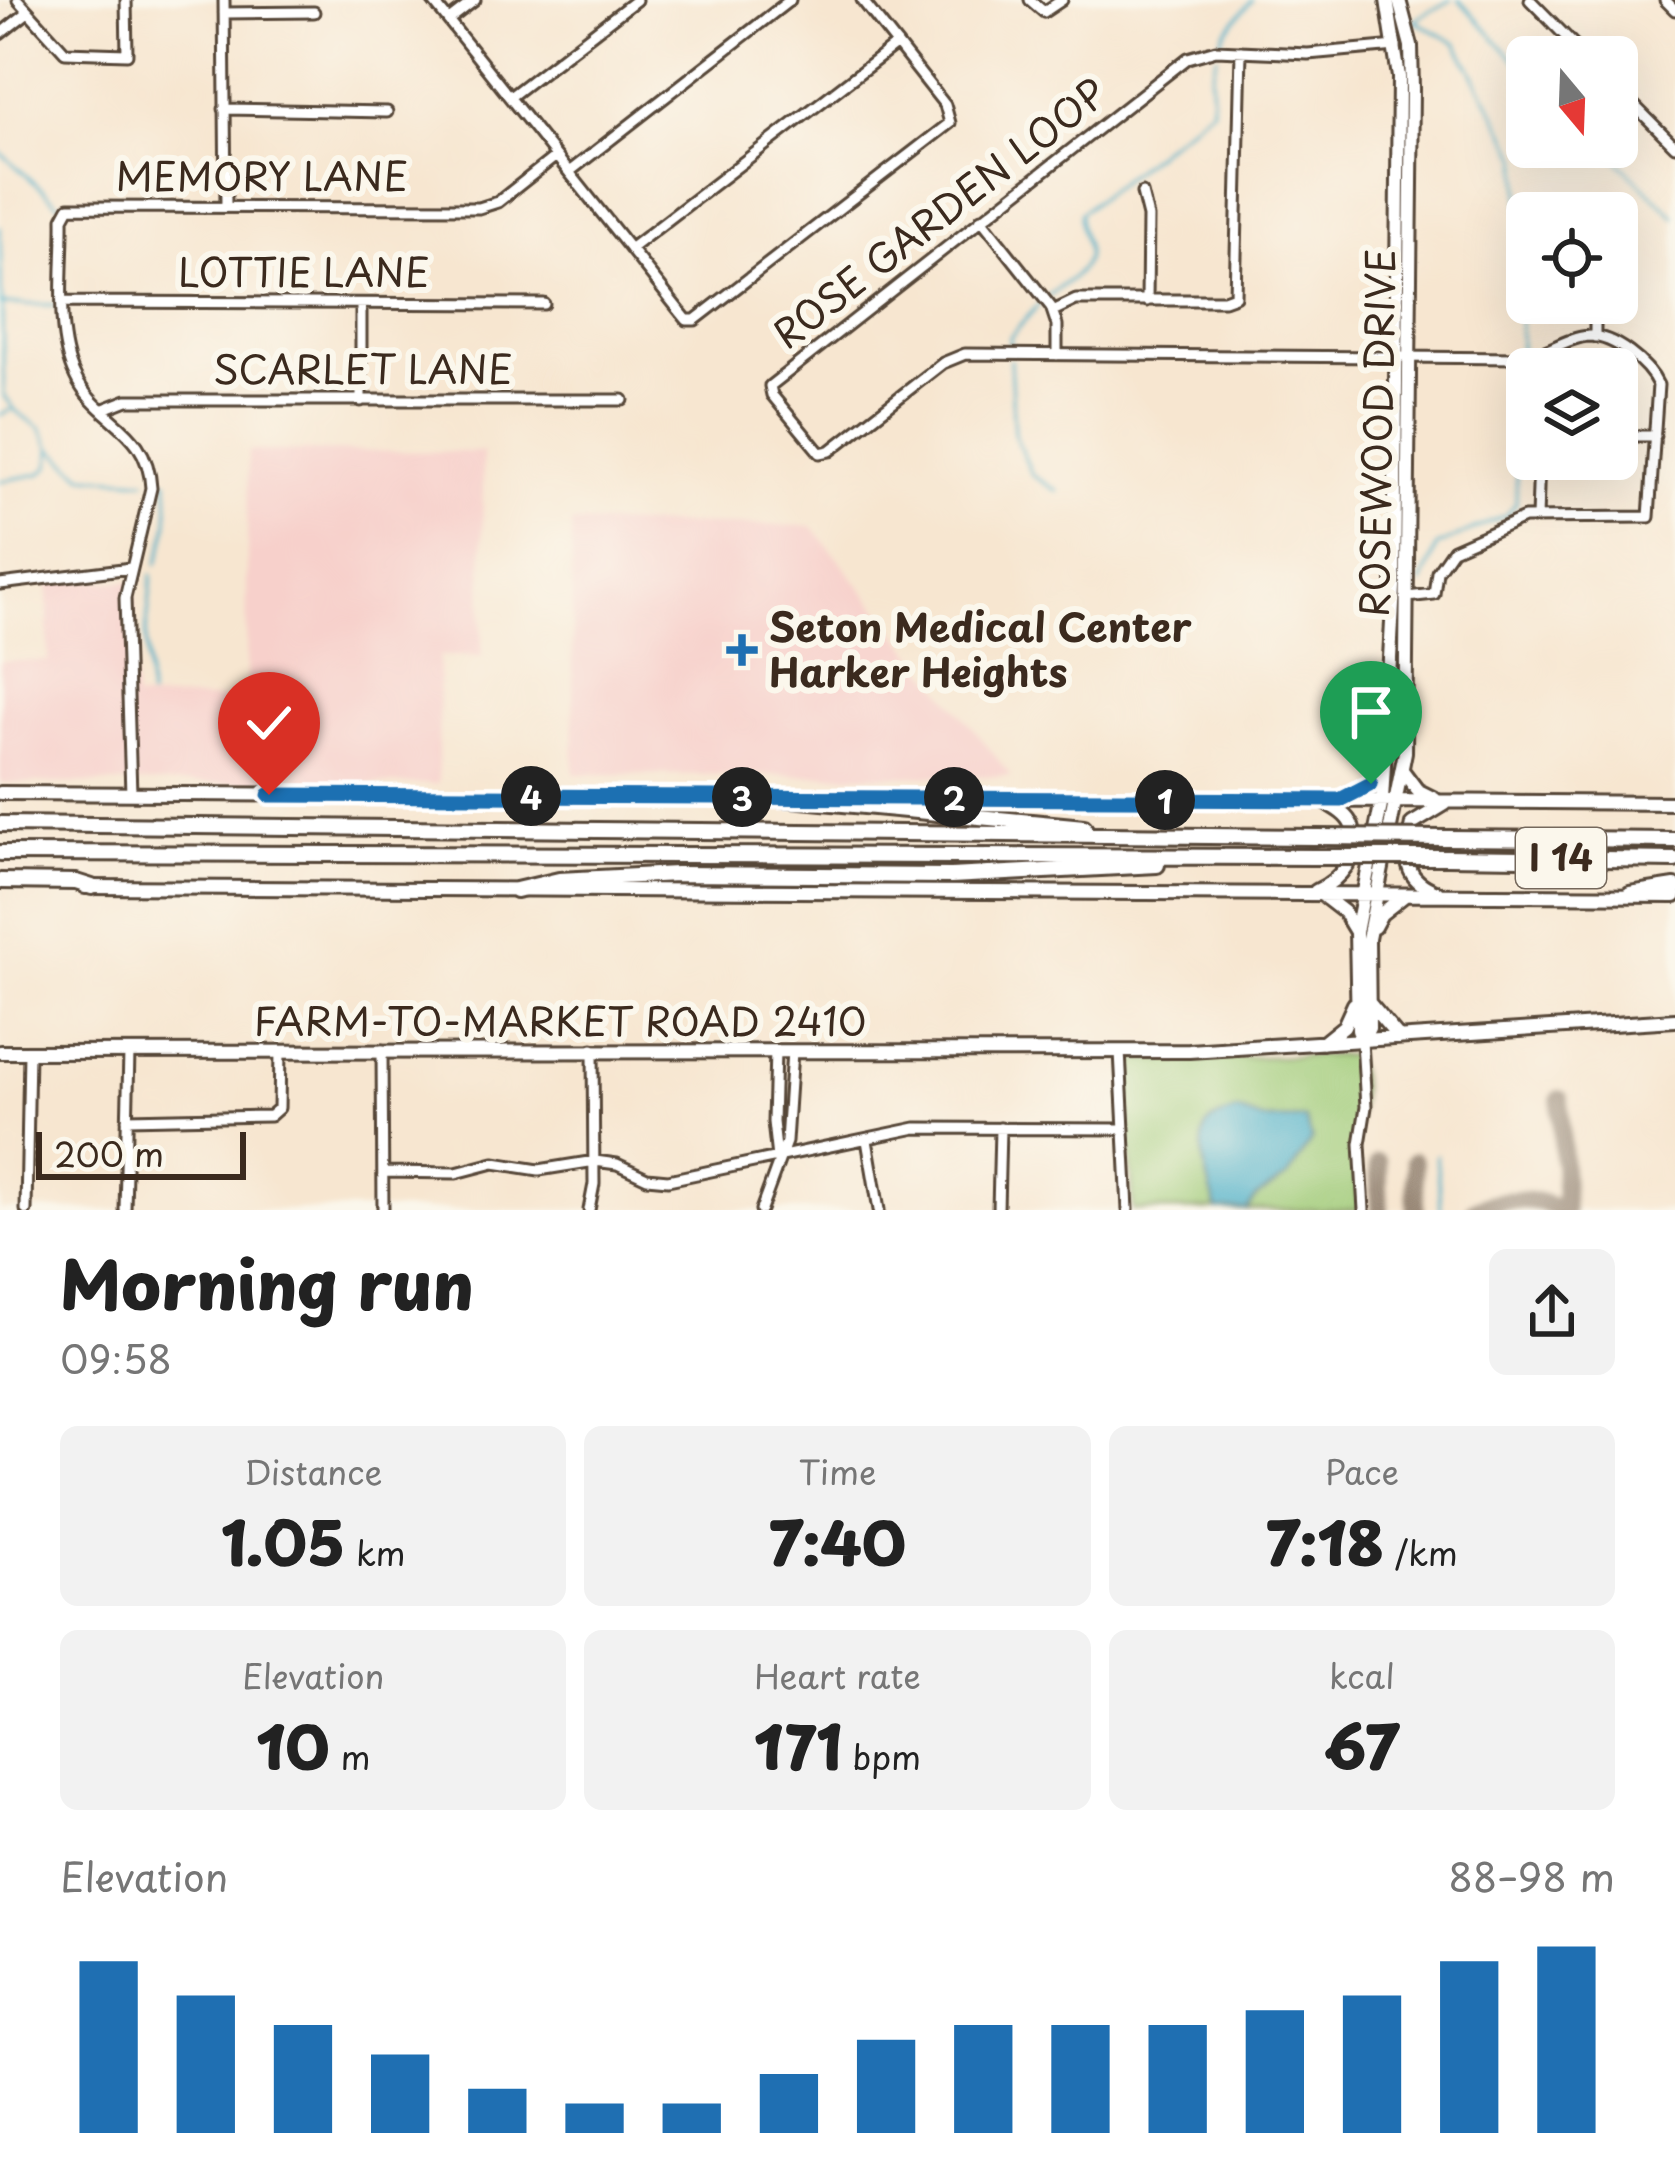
<!DOCTYPE html>
<html lang="en">
<head>
<meta charset="utf-8">
<style>
  :root { --surface:#fff; --page:#f2f2f2; --text:#222; --muted:#767676; --accent:#1f6fb2 }
  body { margin:0; font-family:"Playpen Sans",sans-serif; background:var(--page); color:var(--text); height:100vh; display:flex; flex-direction:column; font-size:45px; white-space:nowrap }
  * { box-sizing:border-box; margin:0 }
  p { font-size:39px; color:var(--muted) }
  .icon { flex:none; width:66px; height:66px; fill:none; stroke:currentColor; stroke-width:2; stroke-linecap:round; stroke-linejoin:round }
  .map { position:relative; height:1210px; overflow:hidden }
  .drawer { display:flex; flex-direction:column; background:var(--surface); flex:1 }
  .drawer>* { flex:none }
  .needle { width:78px; rotate:161deg }
  .buttons { position:absolute; left:1506px; top:36px; display:grid; gap:24px }
  .buttons a { display:grid; place-items:center; width:132px; height:132px; border-radius:18px; background:var(--surface); box-shadow:0 12px 48px #0002; font-size:60px }
  .scale { position:absolute; left:36px; bottom:30px; width:210px; box-sizing:border-box; padding-left:12px; border:6px solid #3b2a1e; border-top:0; font-size:33px; line-height:42px; white-space:nowrap; color:#3b2a1e; -webkit-text-stroke:9px #fbf7ec; paint-order:stroke }
  .pin { position:absolute; display:grid; place-items:center; width:102px; height:102px; color:#fff; margin:-123px -51px; border-radius:50% 50% 50% 0; rotate:-45deg; box-shadow:0 0 12px #0007 }
  .pin .icon { rotate:45deg }
  .km { position:absolute; width:60px; height:60px; margin:-30px; border-radius:50%; background:#222; color:#fff; font-size:33px; line-height:60px; text-align:center }
  .round { display:grid; place-items:center; flex:none; width:126px; height:126px; border-radius:18px; background:var(--page) }
  .summary { display:flex; align-items:center; justify-content:space-between; height:204px; padding:0 60px }
  h1 { font-size:66px; font-weight:800; line-height:90px }
  .figures { display:grid; grid-template-columns:repeat(3,1fr); gap:18px; height:204px; padding:12px 60px }
  .figures div { display:grid; align-content:center; border-radius:18px; background:var(--page); text-align:center }
  .figures b { font-size:60px; font-weight:800 }
  .figures small { font-size:33px; font-weight:400 }
  .figures p { font-size:33px }
  .chart { height:336px; padding:24px 60px }
  .chart p { display:flex; justify-content:space-between }
  .chart svg { width:100%; height:216px; margin-top:12px; stroke:var(--accent); stroke-width:6 }
  .map>svg:first-child { display:block }
  .built { fill:#f7d0cb }
  .green { fill:#9fca77; stroke:#6d7a4a; stroke-width:3 }
  .water { fill:#48aec7; stroke:#426c72; stroke-width:3 }
  .lines { fill:none; stroke-linecap:round; stroke-linejoin:round }
  .stream { stroke:#48aec7; stroke-width:3 }
  .taxiway { stroke:#987; stroke-width:18 }
  .minor-casing { stroke:#574639; stroke-width:15 }
  .major-casing { stroke:#574639; stroke-width:18 }
  .highway-casing { stroke:#574639; stroke-width:20 }
  .minor { stroke:#fff; stroke-width:9 }
  .major { stroke:#fff; stroke-width:12 }
  .highway { stroke:#fff; stroke-width:14 }
  .highway-bridge-casing { stroke:#574639; stroke-width:20; stroke-linecap:butt }
  .highway-bridge { stroke:#fff; stroke-width:14 }
  .route-casing { stroke:#fff; stroke-width:24 }
  .route { stroke:#1f6fb2; stroke-width:15 }
  .poi-dot { fill:#1f6fb2; stroke:#fbf7ec; stroke-width:4.5 }
  .labels { text-anchor:middle; stroke-width:12; stroke-linejoin:round; paint-order:stroke }
  .shield { fill:#fbf7ec; stroke:#75685c; stroke-width:3 }
  .shield-label { font-size:36px; font-weight:bold; fill:#3b2a1e }
  .street-label { font-size:39px; fill:#3b2a1e; stroke:#fbf7ec }
  .poi-label { font-size:39px; font-weight:bold; fill:#3b2a1e; stroke:#fbf7ec; text-anchor:start }
</style>
</head>
<body>
<div class="map">
<svg width="1675" height="1210" viewBox="0 0 1675 1210">
  <rect width="100%" height="100%" fill="#fbf7ec"/>
  <filter id="ink" filterUnits="userSpaceOnUse"><feTurbulence type="fractalNoise" baseFrequency=".00833" numOctaves="2"/><feDisplacementMap in="SourceGraphic" scale="24" xChannelSelector="R" yChannelSelector="G"/><feConvolveMatrix kernelMatrix="1 2 1 2 8 2 1 2 1" color-interpolation-filters="sRGB"/></filter>
  <filter id="wash" filterUnits="userSpaceOnUse"><feTurbulence type="fractalNoise" baseFrequency=".004" numOctaves="4" result="noise"/><feDisplacementMap in="SourceGraphic" scale="48" xChannelSelector="R" yChannelSelector="G"/><feGaussianBlur stdDeviation="2.7" result="paint"/><feColorMatrix in="noise" values="0 0 0 0 0 0 0 0 0 0 0 0 0 0 0 0 0 1.4 0 .05"/><feComposite in="paint" operator="in"/></filter>
  <g filter="url(#wash)">
    <rect width="100%" height="100%" fill="#f7e6d0"/>
    <!-- built -->
    <path class="built" d="M 248,451 L 483,452 L 482,656 L 439,656 L 438,784 L 0,783 L 0,661 L 48,661 L 48,581 L 135,582 L 135,699 L 246,699 Z
      M 571,523 L 812,526 L 1011,776 L 574,774 Z"/>
    <!-- green -->
    <path class="green" d="M 1350,1055 C 1371,1075 1355,1124 1354,1150 C 1354,1170 1358,1191 1360,1210 L 1133,1210 L 1127,1064 L 1133,1060 Z"/>
    <!-- water -->
    <path class="water" d="M 1237,1111 L 1263,1120 L 1305,1119 L 1312,1139 L 1288,1177 L 1258,1196 L 1247,1210 L 1217,1210 C 1211,1192 1193,1137 1209,1123 C 1215,1118 1229,1114 1237,1111 Z"/>
    <g class="lines">
      <!-- stream -->
      <path class="stream" d="M 1459,0 L 1527,73
        M 1416,19 L 1451,0
        M 1414,20 L 1457,44 L 1520,158 L 1520,352
        M 1221,44 L 1224,34 L 1252,0
        M 0,92 L 0,102
        M 1604,147 L 1675,217
        M 0,152 L 60,205
        M 0,227 L 4,395 L 16,411 L 41,429 L 51,448 L 84,476 L 145,480
        M 1049,295 C 1062,286 1089,269 1087,252 C 1085,237 1078,229 1080,213 L 1212,108 L 1211,76 L 1217,56
        M 0,304 L 58,305
        M 1010,348 L 1010,337 L 1040,303
        M 1010,360 L 1014,433 L 1032,475 L 1058,491
        M 0,415 L 14,408
        M 156,480 L 167,481 C 171,509 168,538 157,564
        M 0,481 L 40,474 L 49,467 L 51,450
        M 1422,583 L 1437,546 L 1506,515 L 1516,503 L 1519,364
        M 149,697 L 146,635 L 152,575
        M 1436,1155 L 1441,1210"/>
      <!-- taxiway -->
      <path class="taxiway" d="M 1560,1099 L 1565,1210
        M 1414,1161 L 1416,1210
        M 1378,1163 L 1380,1210
        M 1474,1210 C 1494,1198 1539,1196 1558,1210"/>
    </g>
  </g>
  <g filter="url(#ink)">
    <g class="lines">
      <defs>
        <path id="minor" d="M 18,0 L 65,52 L 127,54 L 126,0
          M 224,0 L 226,206
          M 432,0 L 678,309 L 687,320 L 695,320 L 950,123 L 945,105 L 862,0
          M 1030,0 L 1044,12 L 1062,0
          M 1530,0 L 1586,57
          M 1665,0 L 1675,10
          M 224,13 L 314,12
          M 449,20 L 475,0
          M 0,34 L 28,12
          M 1396,46 L 1308,54 L 1216,50 L 1188,58 L 770,386 L 772,395 L 820,453 L 830,451 L 943,363 L 965,354 L 1524,358 C 1545,354 1568,337 1589,336 C 1614,336 1648,363 1658,385 L 1649,517 L 1524,518 L 1453,549 L 1437,572 L 1434,594 L 1407,597
          M 1617,88 L 1675,146
          M 510,97 L 636,0
          M 224,109 L 387,112
          M 569,172 L 790,0
          M 1142,193 L 1148,217 L 1147,301
          M 981,219 L 1051,307 L 1057,325 L 1057,355
          M 630,249 L 897,44
          M 64,302 L 544,304
          M 1053,311 L 1076,300 L 1224,300 L 1235,296 L 1241,51
          M 1595,337 L 1595,303
          M 361,401 L 361,304
          M 104,409 L 127,400 L 623,400
          M 1617,436 L 1655,436
          M 1537,518 L 1539,459
          M 0,584 L 131,568
          M 131,794 L 125,598 L 151,488 C 148,426 97,423 75,376 C 54,334 64,265 63,218 L 69,207 L 479,208 L 498,202 L 556,156
          M 1362,1041 L 1366,1107 L 1360,1144 L 1364,1210
          M 382,1050 L 383,1210
          M 775,1051 L 773,1122 L 777,1158
          M 1120,1051 L 1128,1210
          M 127,1119 L 270,1116 L 279,1108 L 280,1052
          M 867,1140 L 879,1210
          M 383,1172 L 456,1173 L 494,1163 L 539,1170 L 595,1161 L 617,1164 L 647,1178 L 668,1180 L 916,1128 L 1122,1129
          M 26,1210 L 29,1052
          M 125,1210 L 129,1053
          M 589,1210 L 594,1184 L 593,1049
          M 761,1210 L 786,1142 L 792,1051
          M 998,1210 L 1000,1128"/>
        <path id="major" d="M 1402,770 L 1417,790 L 1435,799
          M 0,793 L 780,797
          M 824,797 L 1675,803
          M 1349,797 L 1371,784 L 1381,767
          M 85,887 L 1675,896
          M 1316,891 C 1339,881 1363,854 1352,826 C 1347,813 1331,806 1321,800
          M 1437,892 C 1401,878 1406,858 1412,824 L 1445,804
          M 1322,895 L 1344,912 L 1356,932
          M 1374,927 L 1381,914 L 1405,895
          M 1370,1004 L 1399,1038
          M 1362,1041 L 1369,1028 L 1368,939 L 1405,752 L 1412,89 L 1411,46 L 1399,0
          M 1362,1041 L 1358,1029 L 1356,932 L 1382,800 L 1394,587 L 1399,77 L 1387,0
          M 1323,1043 L 1344,1026 L 1354,1004
          M 0,1052 L 1189,1051 L 1675,1020"/>
        <path id="highway" d="M 770,797 L 1084,827
          M 0,824 L 1316,837
          M 1447,838 L 1675,840
          M 0,853 L 1316,857
          M 1447,857 L 1675,860
          M 0,881 L 76,882 L 92,887
          M 516,890 L 559,880 L 676,874 L 951,876 L 1157,865
          M 1630,894 L 1675,887"/>
      </defs>
      <!-- minor casing -->
      <use href="#minor" class="minor-casing"/>
      <!-- major casing -->
      <use href="#major" class="major-casing"/>
      <!-- highway casing -->
      <use href="#highway" class="highway-casing"/>
      <!-- minor -->
      <use href="#minor" class="minor"/>
      <!-- major -->
      <use href="#major" class="major"/>
      <!-- highway -->
      <use href="#highway" class="highway"/>
      <defs>
        <path id="highway-bridge" d="M 1316,837 L 1447,838
          M 1316,857 L 1447,857"/>
      </defs>
      <!-- highway-bridge casing -->
      <use href="#highway-bridge" class="highway-bridge-casing"/>
      <!-- highway-bridge -->
      <use href="#highway-bridge" class="highway-bridge"/>
    </g>
  </g>
  <g class="lines" filter="url(#ink)">
    <defs>
      <path id="route" d="M 269,795 L 1340,800 L 1371,784"/>
    </defs>
    <!-- route casing -->
    <use href="#route" class="route-casing"/>
    <!-- route -->
    <use href="#route" class="route"/>
  </g>
  <!-- markers -->
  <path class="poi-dot" d="M736 632h12v12h12v12h-12v12h-12v-12h-12v-12h12z"/>
  <g class="labels">
    <!-- shield labels -->
    <rect class="shield" x="1516" y="828" width="90" height="60" rx="9"/>
    <g class="shield-label">
      <text x="1561" y="871">I 14</text>
    </g>
    <!-- street labels -->
    <g class="street-label">
      <text x="262" y="191">MEMORY LANE</text>
      <text transform="translate(940 214) rotate(-38)" y="14">ROSE GARDEN LOOP</text>
      <text x="304" y="287">LOTTIE LANE</text>
      <text x="363" y="384">SCARLET LANE</text>
      <text transform="translate(1378 433) rotate(-89)" y="14">ROSEWOOD DRIVE</text>
      <text x="560" y="1036">FARM-TO-MARKET ROAD 2410</text>
    </g>
    <!-- poi labels -->
    <g class="poi-label">
      <text x="769" y="642">Seton Medical Center<tspan x="769" dy="45">Harker Heights</tspan></text>
    </g>
  </g>
</svg>
<div class="buttons">
<a><svg class="needle" viewBox="-14 -14 28 28"><path d="M0-13l5 13h-10z" fill="#e53935"/><path d="M0 13l5-13h-10z" fill="#767676"/></svg></a>
<a><svg class="icon" aria-label="locate" viewBox="0 0 24 24"><circle cx="12" cy="12" r="6"/><path d="M12 2v4M12 18v4M2 12h4M18 12h4"/></svg></a>
<a><svg class="icon" aria-label="layers" viewBox="0 0 24 24"><path d="M12 4l9 5-9 5-9-5zM3 14l9 5 9-5"/></svg></a>
</div>
<div class="scale">200 m</div>
<div class="pin" style="left:1371px;top:784px;background:#1e9e55"><svg class="icon" aria-label="arrive" viewBox="0 0 24 24"><path d="M6 21V4h12l-3 4 3 4H6"/></svg></div>
<div class="pin" style="left:269px;top:795px;background:#d93025"><svg class="icon" aria-label="check" viewBox="0 0 24 24"><path d="M5 12l5 5 9-10"/></svg></div>
<b class="km" style="left:1165px;top:800px">1</b>
<b class="km" style="left:954px;top:797px">2</b>
<b class="km" style="left:742px;top:797px">3</b>
<b class="km" style="left:531px;top:796px">4</b>
</div>
<section class="drawer">
<div class="summary"><div><h1>Morning run</h1><p>09:58</p></div><a class="round"><svg class="icon" aria-label="share" viewBox="0 0 24 24"><path d="M12 15V3M7 8l5-5 5 5M5 13v7h14v-7"/></svg></a></div>
<div class="figures">
<div><p>Distance</p><b>1.05<small> km</small></b></div>
<div><p>Time</p><b>7:40</b></div>
<div><p>Pace</p><b>7:18<small> /km</small></b></div>
</div>
<div class="figures">
<div><p>Elevation</p><b>10<small> m</small></b></div>
<div><p>Heart rate</p><b>171<small> bpm</small></b></div>
<div><p>kcal</p><b>67</b></div>
</div>
<div class="chart"><p><span>Elevation</span>88–98 m</p>
<svg viewBox="0 0 160 44" preserveAspectRatio="none"><path d="M5 44V9M15 44V16M25 44V22M35 44V28M45 44V35M55 44V38M65 44V38M75 44V32M85 44V25M95 44V22M105 44V22M115 44V22M125 44V19M135 44V16M145 44V9M155 44V6"/></svg>
</div>
</section>
</body>
</html>
